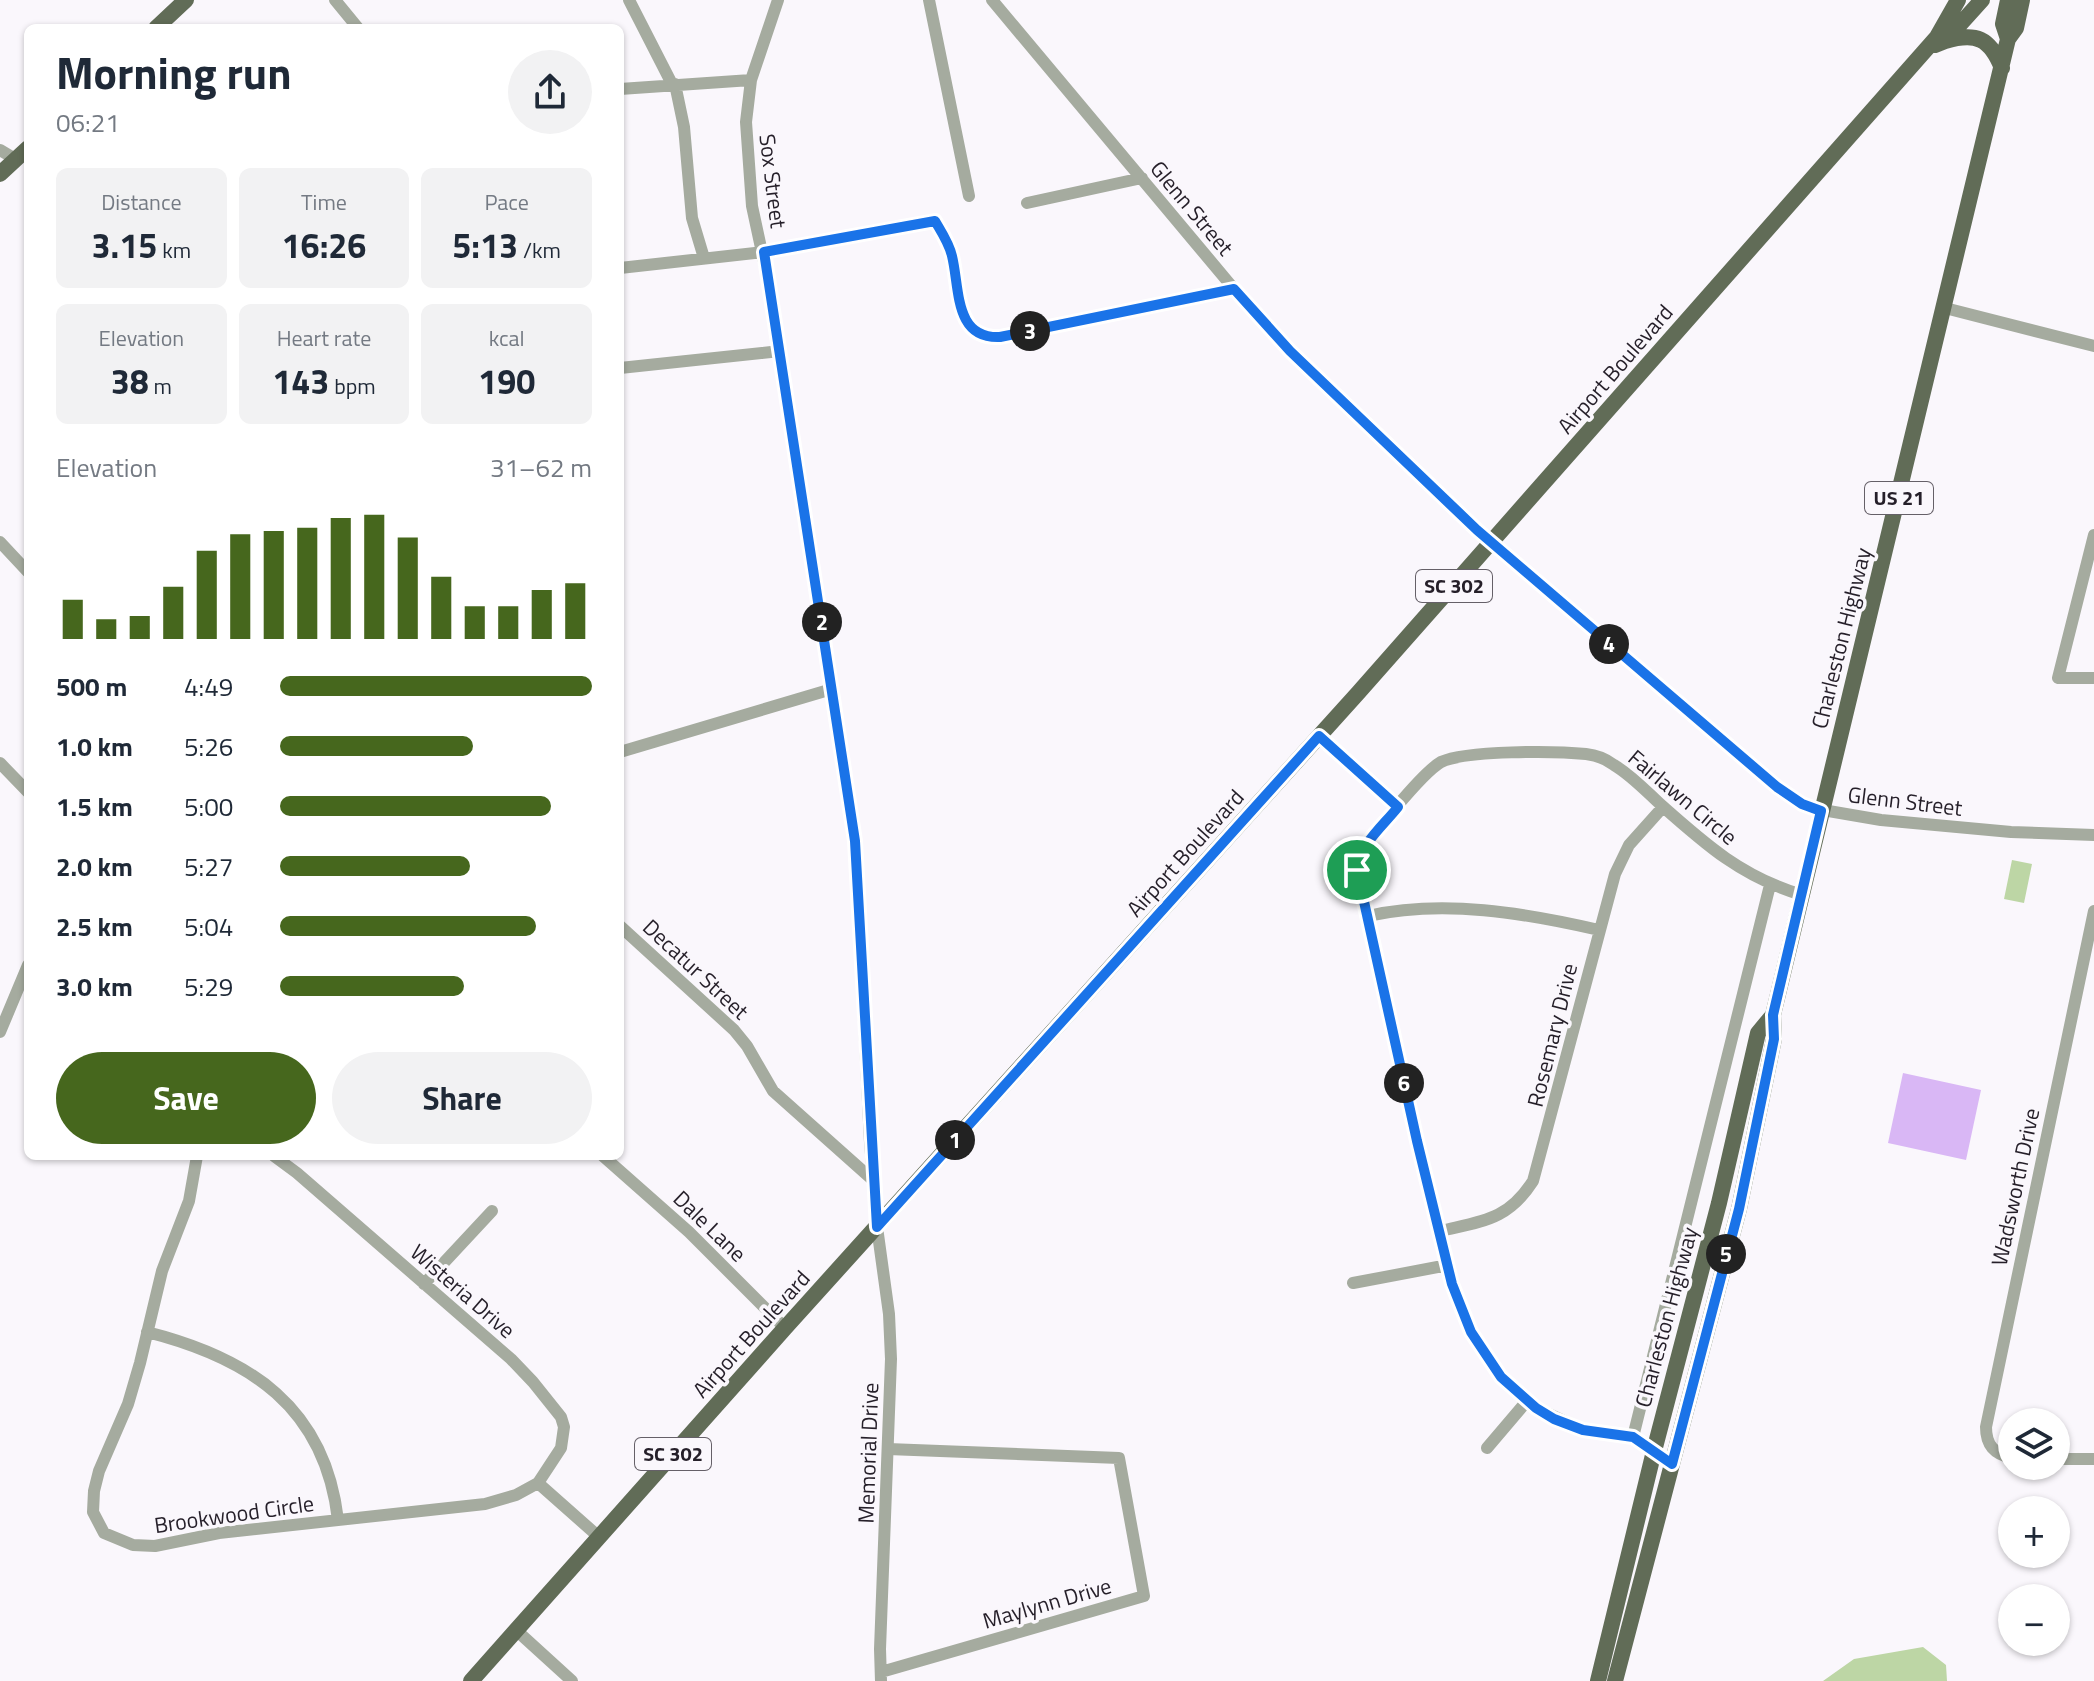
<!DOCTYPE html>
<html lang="en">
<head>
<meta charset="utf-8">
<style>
  :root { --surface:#fff; --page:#f2f2f3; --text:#1f2937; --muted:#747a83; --accent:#46671d }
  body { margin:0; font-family:"Titillium Web",sans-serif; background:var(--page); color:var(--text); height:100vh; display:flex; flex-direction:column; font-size:30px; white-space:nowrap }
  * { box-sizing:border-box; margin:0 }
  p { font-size:26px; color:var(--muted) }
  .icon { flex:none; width:44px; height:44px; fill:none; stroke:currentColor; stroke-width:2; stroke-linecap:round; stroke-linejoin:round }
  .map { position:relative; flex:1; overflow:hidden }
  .panel { position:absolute; left:24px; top:24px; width:600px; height:1136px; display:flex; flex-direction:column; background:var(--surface); border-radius:12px; box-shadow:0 2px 6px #0004 }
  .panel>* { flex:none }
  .tools { position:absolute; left:1998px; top:1408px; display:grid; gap:16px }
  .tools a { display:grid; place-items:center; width:72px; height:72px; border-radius:50%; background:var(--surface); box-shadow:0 2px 6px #0004; font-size:40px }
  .pin { position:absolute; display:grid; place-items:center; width:68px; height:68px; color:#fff; margin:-34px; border:4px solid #fff; border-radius:50%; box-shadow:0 2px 8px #0007 }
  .km { position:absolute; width:40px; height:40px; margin:-20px; border-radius:50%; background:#222; color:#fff; font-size:22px; line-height:40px; text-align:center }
  .round { display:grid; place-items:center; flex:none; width:84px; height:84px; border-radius:42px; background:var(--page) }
  .overview { display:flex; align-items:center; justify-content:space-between; height:136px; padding:0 32px }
  h1 { font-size:44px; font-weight:700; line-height:60px }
  .stats { display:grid; grid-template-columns:repeat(3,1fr); gap:12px; height:136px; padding:8px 32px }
  .stats div { display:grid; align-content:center; border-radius:12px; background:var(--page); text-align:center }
  .stats b { font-size:34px; font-weight:700 }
  .stats small { font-size:22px; font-weight:400 }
  .stats p { font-size:22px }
  .chart { height:224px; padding:16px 32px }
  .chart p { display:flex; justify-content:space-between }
  .chart svg { width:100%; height:144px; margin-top:8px; stroke:var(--accent); stroke-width:6 }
  .cta { display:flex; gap:16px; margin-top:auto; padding:16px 32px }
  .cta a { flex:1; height:92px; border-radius:48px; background:var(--accent); color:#fff; font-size:32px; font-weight:700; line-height:92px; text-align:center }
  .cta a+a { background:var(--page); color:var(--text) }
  ul { padding:0 32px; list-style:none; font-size:26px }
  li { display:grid; grid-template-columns:128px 96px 1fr; align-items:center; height:60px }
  li i { height:20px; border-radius:10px; background:var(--accent) }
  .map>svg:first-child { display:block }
  .green { fill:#bdd6a5 }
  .water { fill:#d9b7f5 }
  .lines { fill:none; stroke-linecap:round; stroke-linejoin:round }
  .minor { stroke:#a5ab9f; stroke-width:12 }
  .major { stroke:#616c57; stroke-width:16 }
  .route-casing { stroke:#fff; stroke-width:16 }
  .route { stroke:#1a73e8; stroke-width:10 }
  .labels { text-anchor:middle; stroke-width:7; stroke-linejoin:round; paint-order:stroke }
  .shield { fill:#faf7fc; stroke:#656068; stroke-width:2 }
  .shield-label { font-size:20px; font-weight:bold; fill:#251f29 }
  .street-label { font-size:22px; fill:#251f29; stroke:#faf7fc }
</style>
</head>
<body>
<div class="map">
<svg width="2094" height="1681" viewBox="0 0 2094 1681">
  <rect width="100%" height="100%" fill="#faf7fc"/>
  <!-- green -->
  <path class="green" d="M 2012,860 L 2032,864 L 2024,903 L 2004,899 Z
    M 1923,1647 L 1946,1665 L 1947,1681 L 1823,1681 L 1854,1659 Z"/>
  <!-- water -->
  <path class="water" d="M 1903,1073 L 1981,1090 L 1966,1160 L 1888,1143 Z"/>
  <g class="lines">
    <!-- minor -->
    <path class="minor" d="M 335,0 L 358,28
      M 629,0 L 672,84
      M 778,0 L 751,80 L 746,122 L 752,206 L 769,285 L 855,841 L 870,1142 L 877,1227 L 889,1314 L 891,1359 L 880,1649 L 881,1681
      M 929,0 L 969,196
      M 992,0 L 1234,289 L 1290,351 L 1491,543 L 1777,787 L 1811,808 L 1881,820 L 2011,832 L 2094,835
      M 675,84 L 684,127 L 692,218 L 704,258
      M 620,89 L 751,80
      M 0,150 L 15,159
      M 1027,203 L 1142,178
      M 620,268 L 764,252 L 935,221 C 940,229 945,236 949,244 C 962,274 949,329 990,338 L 1234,289
      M 1945,308 L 2094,346
      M 620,368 L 780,351
      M 2094,535 L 2058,678 L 2094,678
      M 0,542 L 28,572
      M 1319,736 L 1398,807
      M 620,752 L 832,689
      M 0,763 L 28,792
      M 1368,916 C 1443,899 1525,913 1599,930
      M 620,926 L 734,1030 L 747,1046 L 773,1091 L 874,1181
      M 0,1032 L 28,965
      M 197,1156 L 189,1201 L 162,1271 L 140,1363 L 128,1404 L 99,1471 L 94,1491 L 93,1512 L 104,1533 L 133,1545 L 155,1546 L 219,1533 L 485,1504 L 516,1495 L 538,1483 L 561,1448 L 564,1427 L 561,1417 L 533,1382 L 511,1359 L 297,1173 L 274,1156
      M 603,1156 L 689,1232 L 785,1328
      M 1441,1231 C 1483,1221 1508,1220 1533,1181 L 1615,874 L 1629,845 L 1663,807
      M 1353,1283 L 1448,1265
      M 424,1284 L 492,1211
      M 147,1332 C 250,1358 325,1407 338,1520
      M 1633,1437 L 1770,885
      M 1487,1448 L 1527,1401
      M 2012,1458 C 1994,1454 1986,1445 1986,1427 L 2094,911
      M 2056,1459 L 2094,1459
      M 1672,1464 L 1633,1437 L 1583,1430 L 1536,1408 L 1501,1377 L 1471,1332 L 1452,1284 L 1417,1141 L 1357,870 L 1358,858 C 1369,838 1422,773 1441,762 C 1466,750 1556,751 1586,754 C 1596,755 1606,759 1614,765 C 1631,775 1646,791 1660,804 C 1706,845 1742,877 1802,895
      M 538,1483 L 599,1537
      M 516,1630 L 572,1681
      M 881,1672 L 1144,1596 L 1119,1458 L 888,1449"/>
    <!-- major -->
    <path class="major" d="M 2008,0 L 2003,24 L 2008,39
      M 156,28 L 186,0
      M 1945,41 C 1976,32 1990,38 2002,68
      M 1935,45 L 1945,41 L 1982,0
      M 0,174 L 28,148
      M 471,1681 L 785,1328 L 1358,693 L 1937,37 L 1958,0
      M 1598,1681 L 1654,1451 L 1719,1203 L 1758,1033 L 1773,1015
      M 1615,1681 L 1739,1209 L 1774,1039 L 1773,1015 L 2008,39 L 2016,28 L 2022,0"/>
  </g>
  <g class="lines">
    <defs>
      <path id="route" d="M 935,221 C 942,233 949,243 952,256 C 960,289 954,339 1000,337 L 1234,289 L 1290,351 L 1477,530 L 1777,787 L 1802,804 L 1821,811 L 1773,1015 L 1774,1039 L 1739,1209 L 1672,1464 L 1633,1437 L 1583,1430 L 1554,1419 L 1536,1408 L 1501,1377 L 1471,1332 L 1452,1284 L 1417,1141 L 1357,870 C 1359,845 1383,826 1398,807 L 1319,736 L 877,1227 L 855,841 L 764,252 Z"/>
    </defs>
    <!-- route casing -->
    <use href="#route" class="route-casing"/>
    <!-- route -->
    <use href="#route" class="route"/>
  </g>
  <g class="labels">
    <!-- shield labels -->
    <g class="shield">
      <rect x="1865" y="482" width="68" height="32" rx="6"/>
      <rect x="1416" y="570" width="76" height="32" rx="6"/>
      <rect x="635" y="1438" width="76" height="32" rx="6"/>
    </g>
    <g class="shield-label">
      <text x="1899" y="505">US 21</text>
      <text x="1454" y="593">SC 302</text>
      <text x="673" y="1461">SC 302</text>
    </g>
    <!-- street labels -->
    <g class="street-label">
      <text transform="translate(773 181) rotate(83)" y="8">Sox Street</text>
      <text transform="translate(1192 208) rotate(50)" y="8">Glenn Street</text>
      <text transform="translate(1615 369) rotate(-49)" y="8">Airport Boulevard</text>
      <text transform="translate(1841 638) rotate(-76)" y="8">Charleston Highway</text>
      <text transform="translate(1683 797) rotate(40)" y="8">Fairlawn Circle</text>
      <text transform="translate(1905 801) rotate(7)" y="8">Glenn Street</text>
      <text transform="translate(1185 853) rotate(-48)" y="8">Airport Boulevard</text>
      <text transform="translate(696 969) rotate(43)" y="8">Decatur Street</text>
      <text transform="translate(1552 1035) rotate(-76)" y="8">Rosemary Drive</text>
      <text transform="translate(2015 1187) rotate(-78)" y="8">Wadsworth Drive</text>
      <text transform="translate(710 1226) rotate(44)" y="8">Dale Lane</text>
      <text transform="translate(463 1291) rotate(41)" y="8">Wisteria Drive</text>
      <text transform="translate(1666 1317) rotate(-75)" y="8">Charleston Highway</text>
      <text transform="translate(751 1334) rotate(-48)" y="8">Airport Boulevard</text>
      <text transform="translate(868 1453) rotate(-88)" y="8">Memorial Drive</text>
      <text transform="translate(234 1514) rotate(-8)" y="8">Brookwood Circle</text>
      <text transform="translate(1047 1603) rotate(-16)" y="8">Maylynn Drive</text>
    </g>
  </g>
</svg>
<div class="tools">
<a><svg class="icon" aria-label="layers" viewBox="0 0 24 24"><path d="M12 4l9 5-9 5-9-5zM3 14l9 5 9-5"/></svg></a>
<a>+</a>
<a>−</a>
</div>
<div class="pin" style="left:1357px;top:870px;background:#1e9e55"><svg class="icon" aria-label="arrive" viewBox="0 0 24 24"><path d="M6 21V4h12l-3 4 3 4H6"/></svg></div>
<b class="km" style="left:955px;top:1140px">1</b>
<b class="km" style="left:822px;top:622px">2</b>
<b class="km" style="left:1030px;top:331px">3</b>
<b class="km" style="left:1609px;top:644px">4</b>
<b class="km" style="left:1726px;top:1254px">5</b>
<b class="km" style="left:1404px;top:1083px">6</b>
<section class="panel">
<div class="overview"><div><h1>Morning run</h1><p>06:21</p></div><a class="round"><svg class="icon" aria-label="share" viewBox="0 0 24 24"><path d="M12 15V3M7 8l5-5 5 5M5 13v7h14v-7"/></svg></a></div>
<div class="stats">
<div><p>Distance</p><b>3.15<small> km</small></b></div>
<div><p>Time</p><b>16:26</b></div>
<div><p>Pace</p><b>5:13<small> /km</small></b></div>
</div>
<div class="stats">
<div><p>Elevation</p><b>38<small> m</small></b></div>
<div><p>Heart rate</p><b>143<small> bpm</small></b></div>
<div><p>kcal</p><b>190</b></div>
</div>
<div class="chart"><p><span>Elevation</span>31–62 m</p>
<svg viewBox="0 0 160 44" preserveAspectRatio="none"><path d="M5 44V32M15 44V38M25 44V37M35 44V28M45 44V17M55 44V12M65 44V11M75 44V10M85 44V7M95 44V6M105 44V13M115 44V25M125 44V34M135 44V34M145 44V29M155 44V27"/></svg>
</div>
<ul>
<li><b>500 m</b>4:49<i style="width:100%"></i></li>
<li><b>1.0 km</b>5:26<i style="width:62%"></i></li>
<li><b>1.5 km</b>5:00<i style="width:87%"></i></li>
<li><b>2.0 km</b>5:27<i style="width:61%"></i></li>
<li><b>2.5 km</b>5:04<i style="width:82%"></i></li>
<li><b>3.0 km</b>5:29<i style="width:59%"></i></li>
</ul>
<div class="cta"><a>Save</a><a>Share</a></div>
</section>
</div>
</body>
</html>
